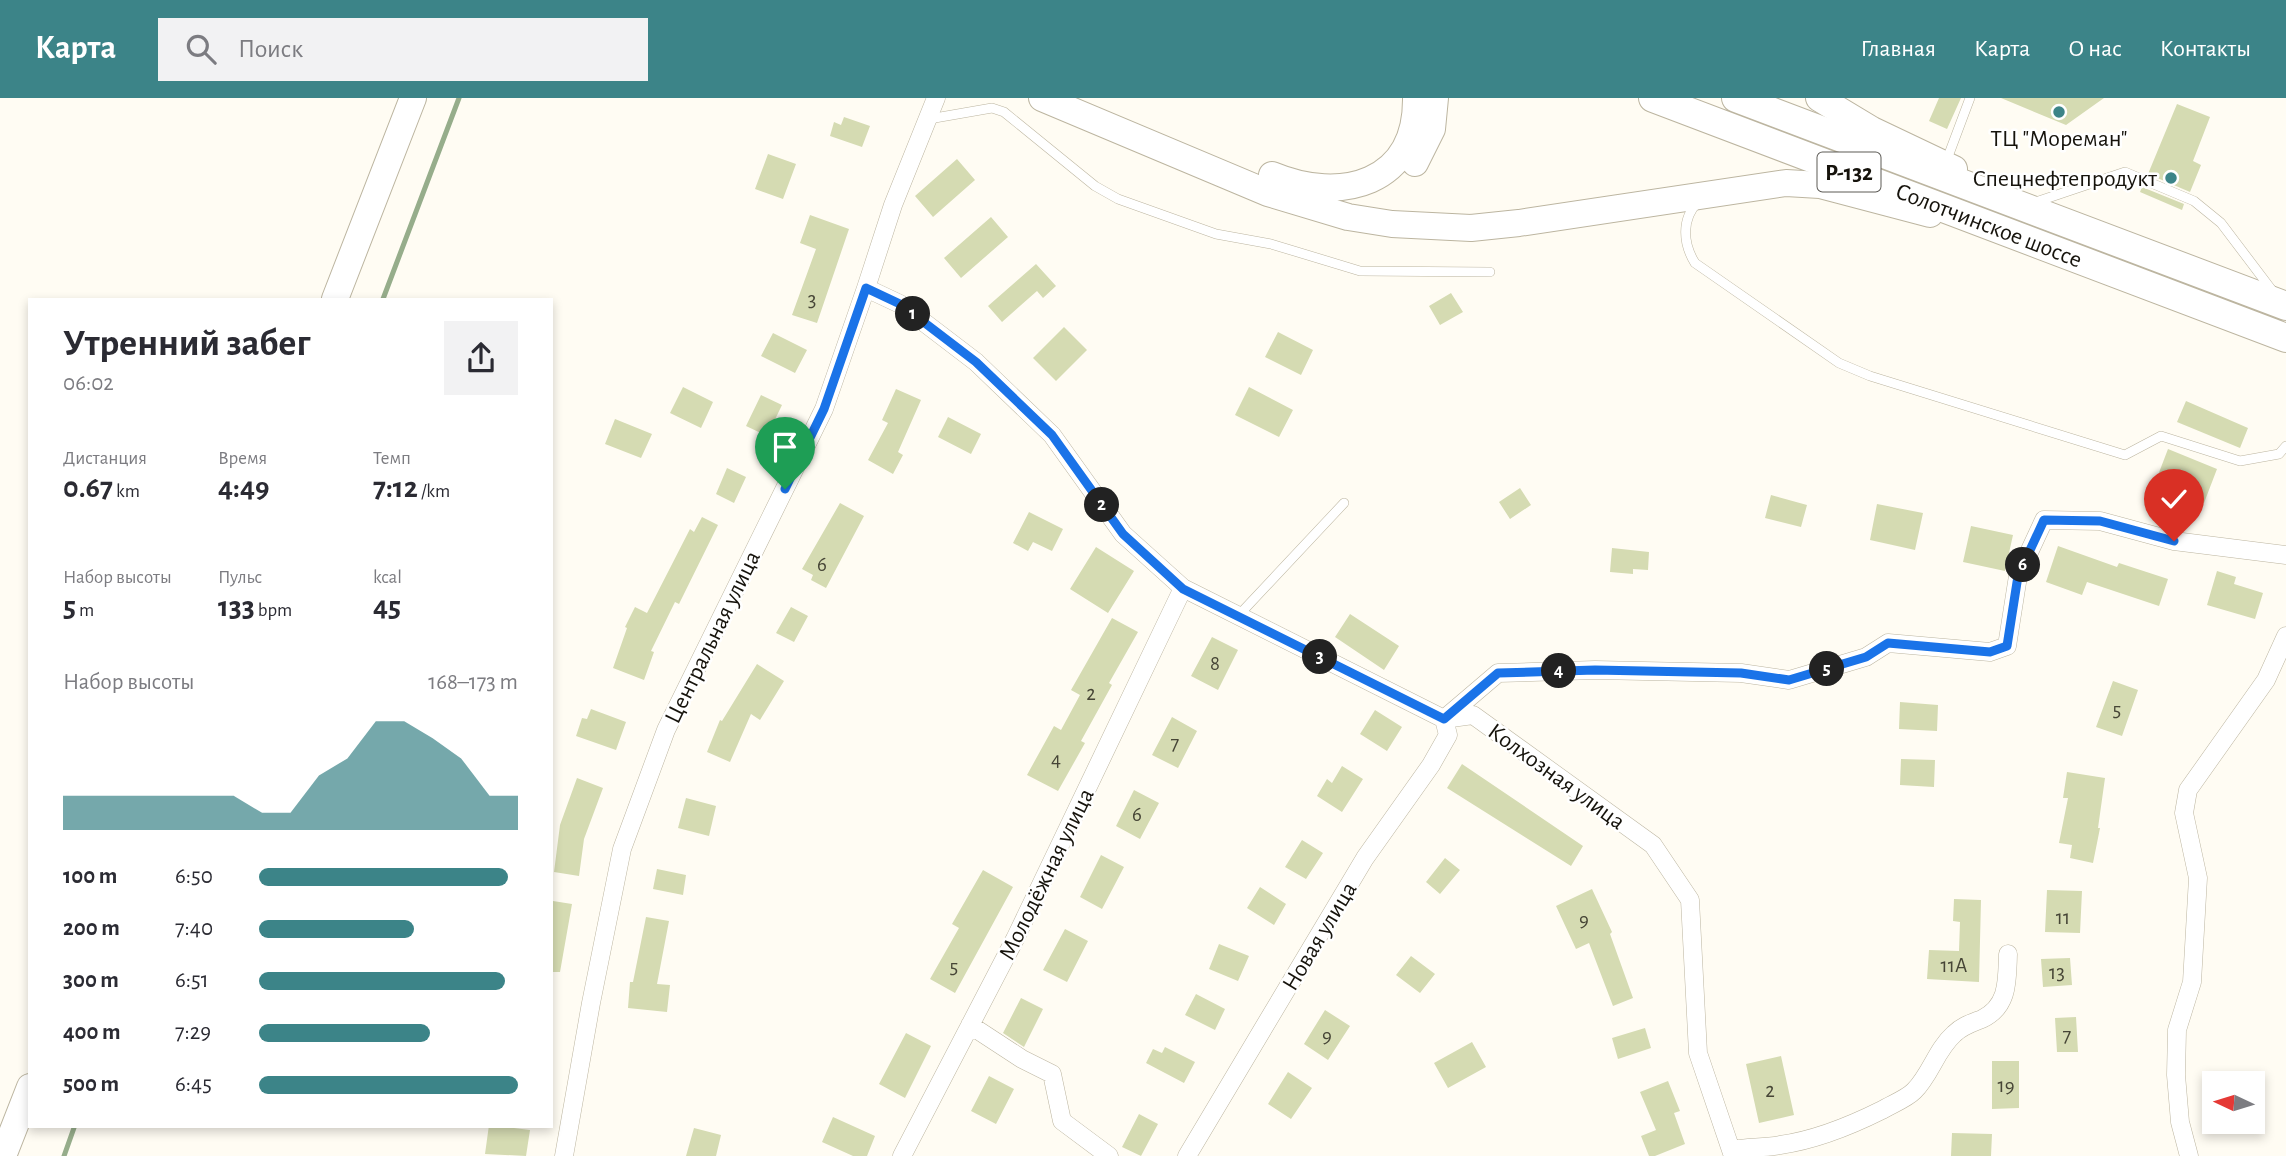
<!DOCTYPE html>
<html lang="ru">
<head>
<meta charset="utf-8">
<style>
  :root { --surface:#fff; --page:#f2f2f3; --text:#2b2b33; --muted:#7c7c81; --accent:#3c8488 }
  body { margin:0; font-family:"Alegreya Sans",sans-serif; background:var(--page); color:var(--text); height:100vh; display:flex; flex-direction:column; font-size:26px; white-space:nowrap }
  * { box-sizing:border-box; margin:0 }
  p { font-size:23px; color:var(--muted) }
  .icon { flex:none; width:38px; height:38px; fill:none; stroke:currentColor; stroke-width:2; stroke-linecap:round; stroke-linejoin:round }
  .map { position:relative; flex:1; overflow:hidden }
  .drawer { position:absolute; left:28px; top:200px; width:525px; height:830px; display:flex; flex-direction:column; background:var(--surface); border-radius:0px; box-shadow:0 4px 10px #0003 }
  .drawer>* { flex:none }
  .needle { width:46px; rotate:274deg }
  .tools { position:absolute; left:2202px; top:973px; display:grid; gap:14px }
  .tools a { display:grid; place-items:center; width:63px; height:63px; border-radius:0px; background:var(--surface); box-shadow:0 4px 10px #0003; font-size:35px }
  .pin { position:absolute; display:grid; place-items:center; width:60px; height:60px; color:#fff; margin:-72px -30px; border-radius:50% 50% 50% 0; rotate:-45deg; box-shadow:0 0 7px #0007 }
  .pin .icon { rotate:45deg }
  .km { position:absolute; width:35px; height:35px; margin:-18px; border-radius:50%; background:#222; color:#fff; font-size:19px; line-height:35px; text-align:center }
  .round { display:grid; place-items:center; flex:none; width:74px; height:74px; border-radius:0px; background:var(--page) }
  .headline { display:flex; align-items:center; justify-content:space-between; height:119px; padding:0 35px }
  h1 { font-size:38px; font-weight:600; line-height:52px }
  .figures { display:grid; grid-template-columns:repeat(3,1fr); gap:10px; height:119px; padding:7px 35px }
  .figures div { display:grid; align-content:center }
  .figures b { font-size:30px; font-weight:600 }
  .figures small { font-size:19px; font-weight:400 }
  .figures p { font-size:19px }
  .chart { height:196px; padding:14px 35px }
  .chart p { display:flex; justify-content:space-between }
  .chart svg { width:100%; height:126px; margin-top:7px; fill:var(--accent); opacity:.7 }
  ul { padding:0 35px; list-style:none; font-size:23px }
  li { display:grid; grid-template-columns:112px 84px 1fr; align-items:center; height:52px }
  li i { height:18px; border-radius:9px; background:var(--accent) }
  header { display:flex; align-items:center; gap:42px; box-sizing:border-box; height:98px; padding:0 35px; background:var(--accent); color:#fff }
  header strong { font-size:33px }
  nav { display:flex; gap:38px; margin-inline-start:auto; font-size:24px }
  .search { width:490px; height:63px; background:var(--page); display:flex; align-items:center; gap:18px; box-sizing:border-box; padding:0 24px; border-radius:0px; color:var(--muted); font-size:26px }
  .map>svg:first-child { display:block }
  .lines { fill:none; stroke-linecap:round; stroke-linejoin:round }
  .stream { stroke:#96ad8b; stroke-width:5 }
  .building { fill:#d5dbb2 }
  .lane-casing { stroke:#bcb5a0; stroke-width:10 }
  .street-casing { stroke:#bcb5a0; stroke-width:19 }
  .secondary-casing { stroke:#bcb5a0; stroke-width:28 }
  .primary-casing { stroke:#bcb5a0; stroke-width:30 }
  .lane { stroke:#fff; stroke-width:9 }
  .street { stroke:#fff; stroke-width:18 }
  .secondary { stroke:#fff; stroke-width:26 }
  .primary { stroke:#fff; stroke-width:28 }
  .route-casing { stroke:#fff; stroke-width:14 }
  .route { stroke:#1a73e8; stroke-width:9 }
  .poi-dot { fill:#3c8488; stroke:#fff; stroke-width:2.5 }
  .labels { text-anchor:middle; stroke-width:5; stroke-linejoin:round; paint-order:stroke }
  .number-label { font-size:21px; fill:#464536 }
  .shield { fill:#fff; stroke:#5c5a55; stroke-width:2 }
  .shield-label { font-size:23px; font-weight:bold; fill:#16130c }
  .poi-label { font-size:24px; fill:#16130c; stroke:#fff }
  .street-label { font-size:24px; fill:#16130c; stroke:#fff }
</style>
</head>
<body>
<header>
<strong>Карта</strong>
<div class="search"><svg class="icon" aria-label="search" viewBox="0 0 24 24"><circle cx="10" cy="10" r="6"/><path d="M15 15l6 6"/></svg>Поиск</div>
<nav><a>Главная</a><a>Карта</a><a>О нас</a><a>Контакты</a></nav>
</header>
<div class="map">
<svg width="2286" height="1058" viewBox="0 0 2286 1058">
  <rect width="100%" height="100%" fill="#fffcf3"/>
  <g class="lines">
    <!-- stream -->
    <path class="stream" d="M 383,201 L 459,0
      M 64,1058 L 75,1027"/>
  </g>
  <!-- building -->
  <path class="building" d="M 1939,0 L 1961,0 L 1947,31 L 1929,23 Z
    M 2001,0 L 2104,0 L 2066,27 Z
    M 2177,6 L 2210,19 L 2193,63 L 2201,67 L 2190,94 L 2148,76 Z
    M 844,19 L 870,28 L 862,49 L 830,38 L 834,24 L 841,27 Z
    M 768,56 L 796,66 L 783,101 L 755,91 Z
    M 957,61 L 975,82 L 933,119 L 915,98 Z
    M 2142,89 L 2184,106 L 2182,112 L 2140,94 Z
    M 810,117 L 849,131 L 817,225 L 792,217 L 816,151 L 800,145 Z
    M 991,119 L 1008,139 L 961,180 L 944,160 Z
    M 1036,166 L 1056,188 L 1043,200 L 1037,193 L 1002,224 L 988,208 Z
    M 1451,195 L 1463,214 L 1440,227 L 1429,208 Z
    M 1064,229 L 1087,252 L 1056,283 L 1033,260 Z
    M 1278,234 L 1313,252 L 1301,277 L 1265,259 Z
    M 773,235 L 807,252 L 795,275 L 761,258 Z
    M 683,289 L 713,304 L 701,330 L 670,315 Z
    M 1249,289 L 1293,312 L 1279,339 L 1235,317 Z
    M 896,291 L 921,302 L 898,354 L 903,357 L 893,376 L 868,362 L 888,325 L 882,322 Z
    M 761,297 L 782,307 L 767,338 L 746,328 Z
    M 2186,303 L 2248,330 L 2240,350 L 2177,324 Z
    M 948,319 L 981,336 L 971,356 L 938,339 Z
    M 615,321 L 652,336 L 641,360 L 605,346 Z
    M 2168,351 L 2217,371 L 2204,405 L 2155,385 Z
    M 727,370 L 746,379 L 734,405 L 716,396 Z
    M 1520,390 L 1531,407 L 1510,421 L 1499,404 Z
    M 1771,397 L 1807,407 L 1801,429 L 1765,420 Z
    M 840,405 L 864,418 L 826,490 L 811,482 L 813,477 L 802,471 Z
    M 1877,406 L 1923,415 L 1915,452 L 1870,442 Z
    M 1029,414 L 1063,431 L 1052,453 L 1033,444 L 1028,453 L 1013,445 Z
    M 702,419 L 718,427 L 679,506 L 675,504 L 651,553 L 654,554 L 644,582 L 613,570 L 627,530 L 625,529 L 635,509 L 647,515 L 690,431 L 694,434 Z
    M 1971,428 L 2013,437 L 2005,473 L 1963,464 Z
    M 2058,448 L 2117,469 L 2119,465 L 2168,481 L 2159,508 L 2087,484 L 2082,497 L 2046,484 Z
    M 1096,449 L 1134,473 L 1108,515 L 1070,491 Z
    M 1612,450 L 1649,454 L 1648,472 L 1633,471 L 1633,476 L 1610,474 Z
    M 2217,473 L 2236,479 L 2234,486 L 2263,495 L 2255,521 L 2207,507 Z
    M 791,509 L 808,518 L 794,544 L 776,535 Z
    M 1350,516 L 1399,548 L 1384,572 L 1335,539 Z
    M 1112,520 L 1138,534 L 1109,585 L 1112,587 L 1081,643 L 1085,645 L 1058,693 L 1027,677 L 1054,628 L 1061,632 L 1080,597 L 1071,592 Z
    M 1212,539 L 1238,552 L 1218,592 L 1191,578 Z
    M 757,566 L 784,583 L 760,622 L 751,616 L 730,664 L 707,654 L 720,622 L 722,623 Z
    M 2113,583 L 2138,592 L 2122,638 L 2096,629 Z
    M 1900,604 L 1938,607 L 1937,633 L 1899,631 Z
    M 591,611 L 626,624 L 616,652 L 576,638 L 582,620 L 587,621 Z
    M 1375,612 L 1402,629 L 1387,653 L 1360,636 Z
    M 1172,619 L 1197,633 L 1178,670 L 1152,657 Z
    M 1901,661 L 1935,662 L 1934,689 L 1900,687 Z
    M 1462,666 L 1583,748 L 1571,768 L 1447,690 Z
    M 1342,668 L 1363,681 L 1342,714 L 1317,698 L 1327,681 L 1332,685 Z
    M 2067,674 L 2105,680 L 2098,730 L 2100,730 L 2093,765 L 2070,760 L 2072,747 L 2059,745 L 2068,700 L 2063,700 Z
    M 577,680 L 603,690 L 584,741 L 579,778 L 554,774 L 560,727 Z
    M 1134,692 L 1159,705 L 1140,741 L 1116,728 Z
    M 686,700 L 716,708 L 709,738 L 678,730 Z
    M 1302,742 L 1323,755 L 1306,781 L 1285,769 Z
    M 1101,757 L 1124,769 L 1102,811 L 1080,799 Z
    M 1445,760 L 1460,772 L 1440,796 L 1426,784 Z
    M 657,771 L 686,777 L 683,797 L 653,791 Z
    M 983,772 L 1013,789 L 955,895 L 930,881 L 959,830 L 952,826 Z
    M 1260,789 L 1286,806 L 1274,827 L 1247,810 Z
    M 1592,791 L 1612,834 L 1610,836 L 1633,900 L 1613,908 L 1589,845 L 1576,851 L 1556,808 Z
    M 2047,792 L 2082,793 L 2080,835 L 2045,834 Z
    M 1954,801 L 1981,802 L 1979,884 L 1927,881 L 1929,852 L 1959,853 L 1960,824 L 1953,823 Z
    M 553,803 L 572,806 L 560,874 L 551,874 Z
    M 646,819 L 669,823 L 657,886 L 670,887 L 667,914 L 628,910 L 630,884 L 633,884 Z
    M 1065,831 L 1088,843 L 1067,884 L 1043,872 Z
    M 1219,846 L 1249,858 L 1238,883 L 1209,871 Z
    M 1411,858 L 1435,876 L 1420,895 L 1396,877 Z
    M 2070,860 L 2072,887 L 2043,889 L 2041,861 Z
    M 1196,896 L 1225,911 L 1215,932 L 1185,917 Z
    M 1021,900 L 1043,911 L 1024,949 L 1003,935 Z
    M 1325,912 L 1350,928 L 1328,962 L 1304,946 Z
    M 2076,919 L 2078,954 L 2057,954 L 2055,920 Z
    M 1645,930 L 1651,950 L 1618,961 L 1612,940 Z
    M 906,935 L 931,948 L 905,1000 L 879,986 Z
    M 1472,944 L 1486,969 L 1448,990 L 1434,965 Z
    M 1165,949 L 1195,964 L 1184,985 L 1146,965 L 1153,951 L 1162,955 Z
    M 1781,958 L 1794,1017 L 1759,1025 L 1746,966 Z
    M 1992,963 L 2019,963 L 2019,1010 L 1992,1011 Z
    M 1288,974 L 1312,990 L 1291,1021 L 1268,1006 Z
    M 989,978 L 1014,991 L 996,1026 L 971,1013 Z
    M 1668,983 L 1680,1013 L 1674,1015 L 1685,1046 L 1655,1058 L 1649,1058 L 1641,1038 L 1656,1032 L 1640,994 Z
    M 1139,1016 L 1158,1026 L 1141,1058 L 1122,1049 Z
    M 833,1019 L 875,1038 L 867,1058 L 853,1058 L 822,1044 Z
    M 489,1027 L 530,1032 L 526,1058 L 485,1056 Z
    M 694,1030 L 721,1037 L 716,1058 L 686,1058 Z
    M 1952,1035 L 1992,1036 L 1991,1058 L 1951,1058 Z"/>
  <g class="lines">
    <defs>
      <path id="lane" d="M 929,21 L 992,10 L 1004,14 L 1095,88 L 1118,101 L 1216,136 L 1271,146 L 1360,173 L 1490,174
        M 1946,64 L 1970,0
        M 1698,104 C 1681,121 1683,146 1695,165 L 1839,265 L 1870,278 L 2125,357 L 2161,338 L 2240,363 L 2279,356 L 2286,348
        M 2033,105 L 2125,74 L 2194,103 L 2221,125 L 2274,195
        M 1238,518 L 1344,405"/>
      <path id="street" d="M 866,190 L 900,206 L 976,264 L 1052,337 L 1123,436 L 1183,490 L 1444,621 L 1473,617 L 1653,747 L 1690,802 L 1698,955 L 1733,1058
        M 970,927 L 1022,961 L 1052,976 L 1062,1023 L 1109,1058
        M 1732,1052 C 1748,1049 1764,1050 1780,1047 C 1816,1042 1850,1028 1882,1012 C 1892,1006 1906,1001 1914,993 C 1931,976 1936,952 1954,936 C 1962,928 1972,925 1982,921 C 2009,908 2007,882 2008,856
        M 564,1058 L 591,905 L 622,751 L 666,632 L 824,311 L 866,190 L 893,107 L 936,0
        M 902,1058 L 1015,841 L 1183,490
        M 1187,1058 L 1365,760 L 1431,667 L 1448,637 L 1444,621 L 1498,575 L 1595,572 L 1741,575 L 1789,582 L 1866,559 L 1888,545 L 1990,554 L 2007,548 L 2018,478 L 2044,422 L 2100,423 L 2174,443 L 2286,457
        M 2189,1058 L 2180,1024 L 2176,977 L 2177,932 L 2192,884 L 2198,780 L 2184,715 L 2188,692 L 2266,582 L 2286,538"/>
      <path id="secondary" d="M 1042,0 L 1268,95 L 1348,119 L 1392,126 L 1471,130 L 1519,125 L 1786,85 L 1820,87 L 1930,116
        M 1819,0 L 1872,32 L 1954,71
        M 1415,65 L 1432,31 L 1435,0
        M 1272,77 C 1341,106 1417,86 1416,0
        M 335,201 L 413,0
        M 3,1058 L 30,989"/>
      <path id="primary" d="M 1653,0 L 2286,240
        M 1736,0 L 2286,208"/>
    </defs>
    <!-- lane casing -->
    <use href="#lane" class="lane-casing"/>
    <!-- street casing -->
    <use href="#street" class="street-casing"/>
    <!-- secondary casing -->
    <use href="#secondary" class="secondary-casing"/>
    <!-- primary casing -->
    <use href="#primary" class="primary-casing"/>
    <!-- lane -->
    <use href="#lane" class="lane"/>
    <!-- street -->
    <use href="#street" class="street"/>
    <!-- secondary -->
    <use href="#secondary" class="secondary"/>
    <!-- primary -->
    <use href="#primary" class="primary"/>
  </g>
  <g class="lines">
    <defs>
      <path id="route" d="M 785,391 L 824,311 L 866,190 L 900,206 L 976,264 L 1052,337 L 1123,436 L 1183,491 L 1444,621 L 1498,575 L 1595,572 L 1741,575 L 1789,582 L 1866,559 L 1888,545 L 1990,554 L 2007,548 L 2018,478 L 2044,422 L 2100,423 L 2174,443"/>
    </defs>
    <!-- route casing -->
    <use href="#route" class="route-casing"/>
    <!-- route -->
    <use href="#route" class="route"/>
  </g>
  <!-- markers -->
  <g class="poi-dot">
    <circle cx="2059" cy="14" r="7"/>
    <circle cx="2171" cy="80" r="7"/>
  </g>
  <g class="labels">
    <!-- number labels -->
    <g class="number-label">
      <text x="812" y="208">3</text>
      <text x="822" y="473">6</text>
      <text x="1215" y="572">8</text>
      <text x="1091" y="602">2</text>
      <text x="2117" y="618">5</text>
      <text x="1175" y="652">7</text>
      <text x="1056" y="668">4</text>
      <text x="1137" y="723">6</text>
      <text x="2063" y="826">11</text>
      <text x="1584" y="828">9</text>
      <text x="1954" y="874">11А</text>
      <text x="954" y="875">5</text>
      <text x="2057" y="881">13</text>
      <text x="1327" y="944">9</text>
      <text x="2067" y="944">7</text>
      <text x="2006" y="994">19</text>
      <text x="1770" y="999">2</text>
    </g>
    <!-- shield labels -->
    <rect class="shield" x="1817.5" y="54.5" width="63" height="39" rx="5"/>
    <g class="shield-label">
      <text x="1849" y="82">Р-132</text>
    </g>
    <!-- poi labels -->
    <g class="poi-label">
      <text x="2059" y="48">ТЦ "Мореман"</text>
      <text x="2157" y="88" text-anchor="end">Спецнефтепродукт</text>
    </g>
    <!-- street labels -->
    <g class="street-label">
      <text transform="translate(1989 127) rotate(21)" y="8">Солотчинское шоссе</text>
      <text transform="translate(712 539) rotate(-64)" y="8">Центральная улица</text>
      <text transform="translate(1557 678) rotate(36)" y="8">Колхозная улица</text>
      <text transform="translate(1046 776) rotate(-64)" y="8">Молодёжная улица</text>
      <text transform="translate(1319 838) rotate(-59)" y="8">Новая улица</text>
    </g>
  </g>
</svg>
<div class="tools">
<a><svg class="needle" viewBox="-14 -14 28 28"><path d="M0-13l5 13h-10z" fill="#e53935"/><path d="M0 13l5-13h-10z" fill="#7c7c81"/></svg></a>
</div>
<div class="pin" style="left:785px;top:391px;background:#1e9e55"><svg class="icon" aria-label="arrive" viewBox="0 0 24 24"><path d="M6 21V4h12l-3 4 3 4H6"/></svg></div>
<div class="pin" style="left:2174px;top:443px;background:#d93025"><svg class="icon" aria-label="check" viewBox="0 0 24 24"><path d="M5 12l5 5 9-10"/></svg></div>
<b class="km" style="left:913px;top:216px">1</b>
<b class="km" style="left:1102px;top:407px">2</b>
<b class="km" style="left:1320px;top:559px">3</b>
<b class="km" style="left:1559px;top:573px">4</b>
<b class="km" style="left:1827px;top:571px">5</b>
<b class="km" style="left:2023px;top:467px">6</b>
<section class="drawer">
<div class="headline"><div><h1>Утренний забег</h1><p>06:02</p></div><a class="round"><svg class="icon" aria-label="share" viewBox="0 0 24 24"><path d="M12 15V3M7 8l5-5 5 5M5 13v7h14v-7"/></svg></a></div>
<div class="figures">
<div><p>Дистанция</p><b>0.67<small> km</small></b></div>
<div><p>Время</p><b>4:49</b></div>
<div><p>Темп</p><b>7:12<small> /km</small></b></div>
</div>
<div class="figures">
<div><p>Набор высоты</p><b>5<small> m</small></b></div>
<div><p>Пульс</p><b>133<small> bpm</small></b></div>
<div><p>kcal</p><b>45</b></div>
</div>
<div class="chart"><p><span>Набор высоты</span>168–173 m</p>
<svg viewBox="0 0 160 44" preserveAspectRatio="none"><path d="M0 44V32L10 32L20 32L30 32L40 32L50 32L60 32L70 38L80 38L90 25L100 19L110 6L120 6L130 12L140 19L150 32L160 32V44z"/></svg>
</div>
<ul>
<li><b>100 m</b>6:50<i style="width:96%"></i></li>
<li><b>200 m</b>7:40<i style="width:60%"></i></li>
<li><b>300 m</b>6:51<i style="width:95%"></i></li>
<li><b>400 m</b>7:29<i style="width:66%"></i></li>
<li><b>500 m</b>6:45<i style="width:100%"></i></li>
</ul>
</section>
</div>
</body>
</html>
